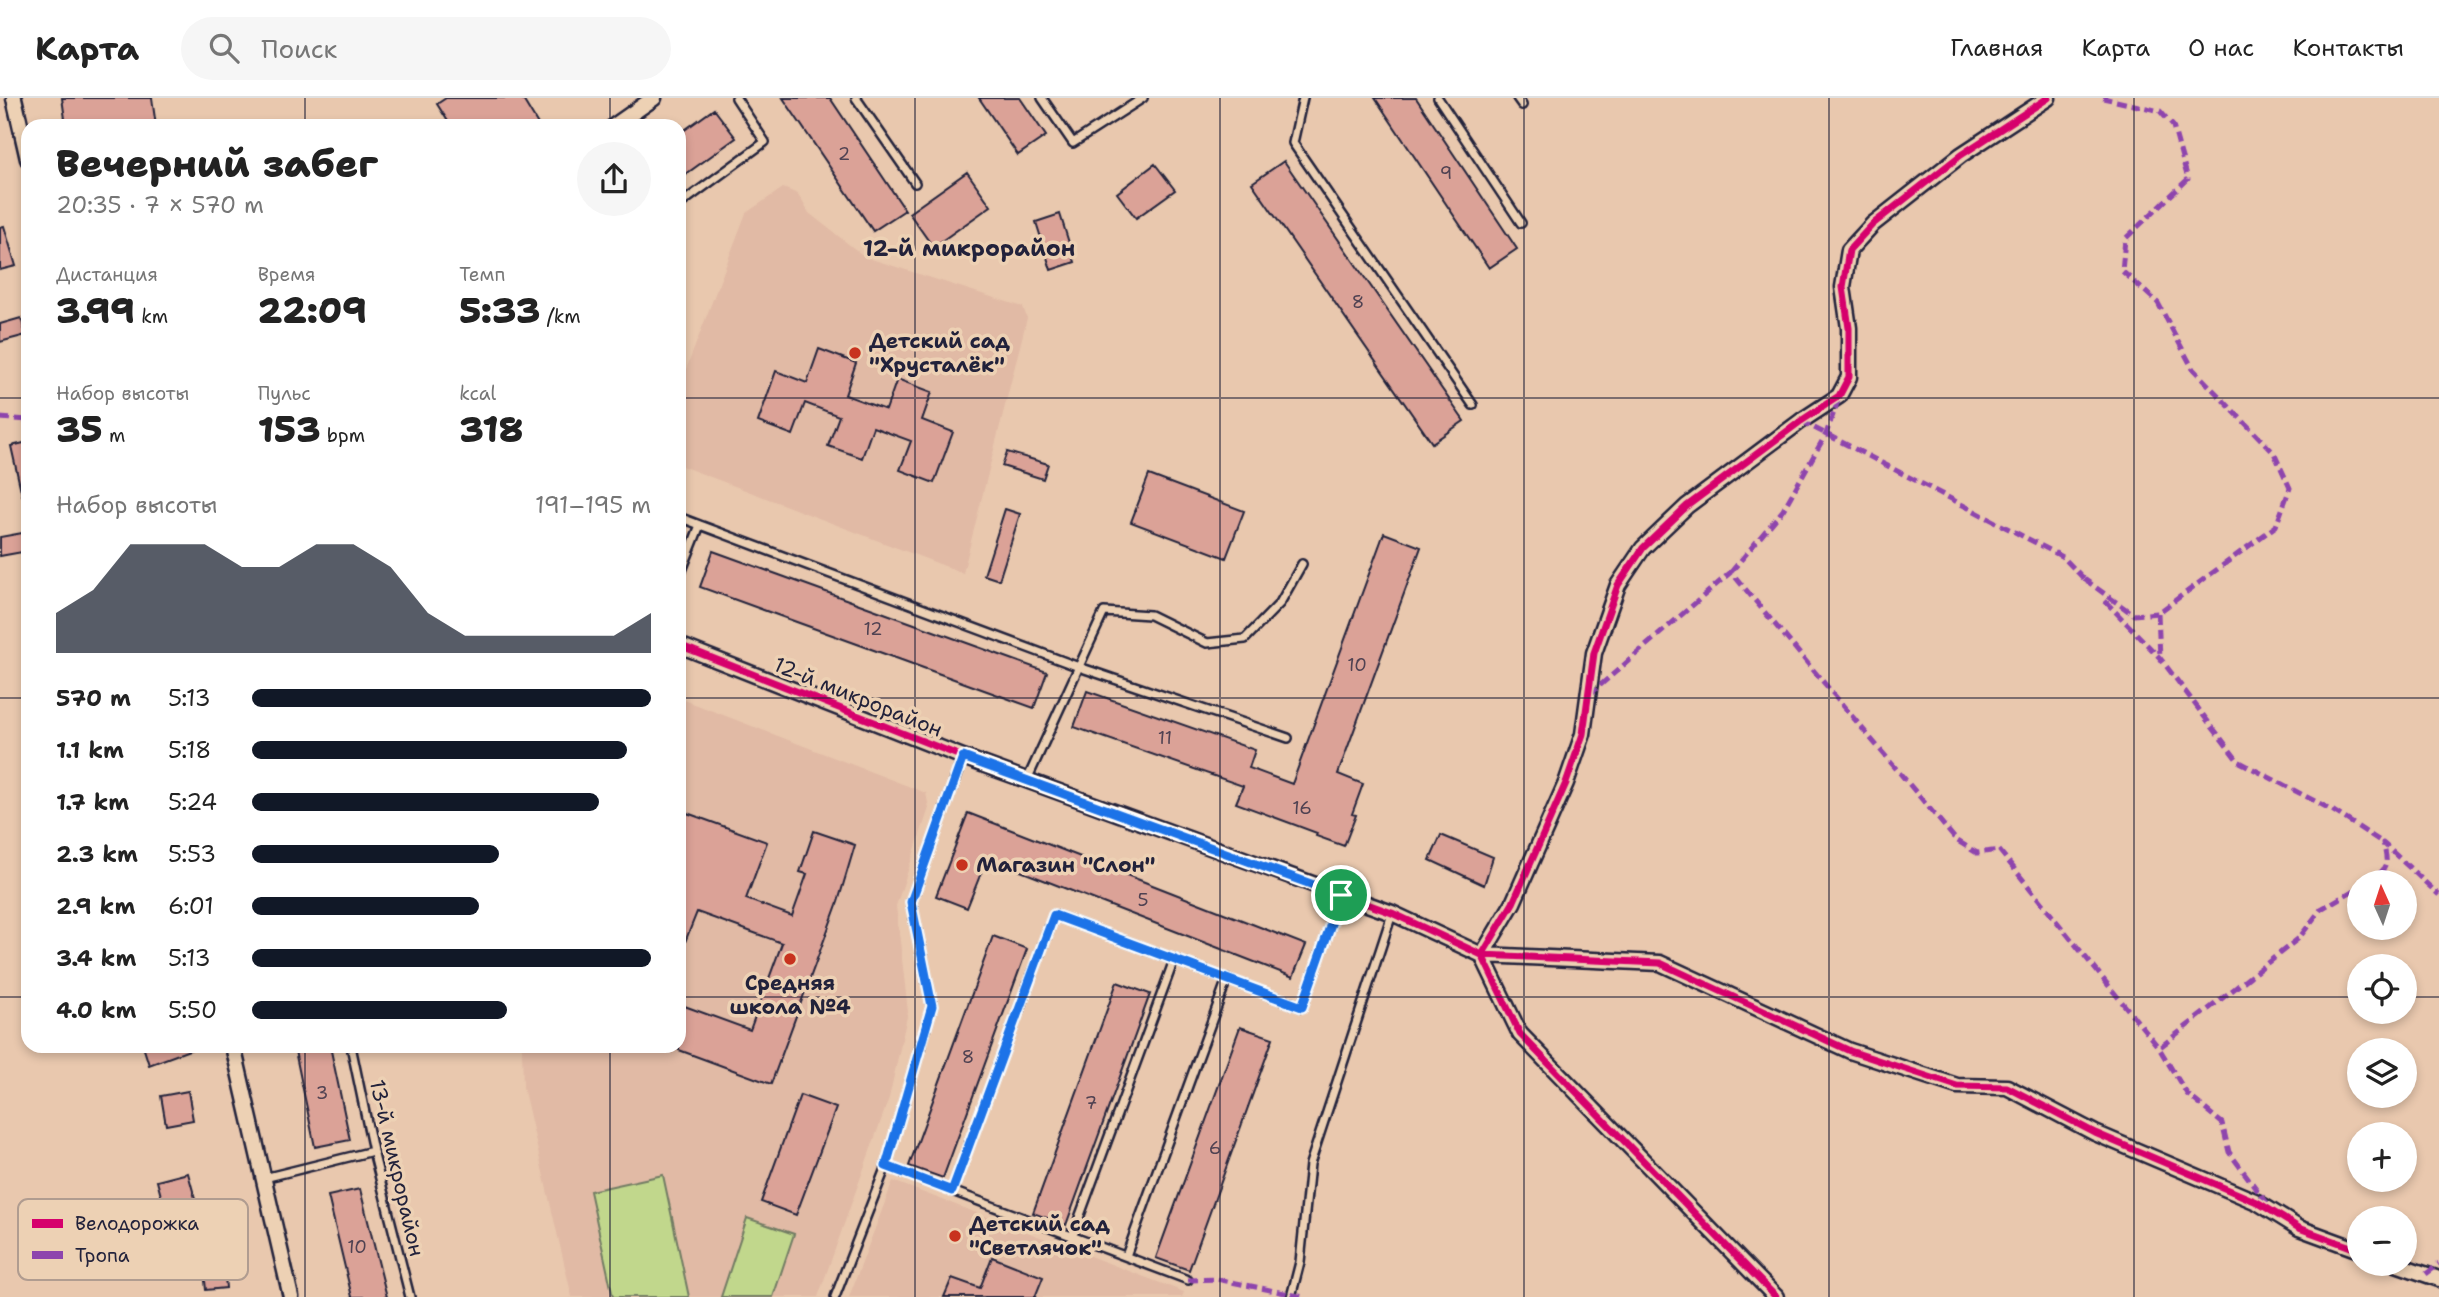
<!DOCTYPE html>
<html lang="ru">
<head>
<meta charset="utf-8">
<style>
  :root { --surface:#fff; --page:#f6f6f6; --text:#222; --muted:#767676; --line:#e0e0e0; --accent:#111827 }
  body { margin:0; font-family:"Shantell Sans",sans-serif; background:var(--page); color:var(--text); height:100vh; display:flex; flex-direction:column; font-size:26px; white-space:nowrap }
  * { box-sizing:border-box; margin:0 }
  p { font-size:23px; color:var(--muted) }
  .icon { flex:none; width:38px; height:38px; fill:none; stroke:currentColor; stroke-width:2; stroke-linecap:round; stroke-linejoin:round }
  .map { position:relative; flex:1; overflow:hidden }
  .drawer { position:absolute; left:21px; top:21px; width:665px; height:934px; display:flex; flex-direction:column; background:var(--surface); border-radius:21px; box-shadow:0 4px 10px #0003 }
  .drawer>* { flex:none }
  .needle { width:46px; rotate:357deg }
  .controls { position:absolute; left:2347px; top:772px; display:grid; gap:14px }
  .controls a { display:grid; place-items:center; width:70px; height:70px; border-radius:50%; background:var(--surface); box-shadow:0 4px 10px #0003; font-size:35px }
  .pin { position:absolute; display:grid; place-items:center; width:60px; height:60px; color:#fff; margin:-30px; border:4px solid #fff; border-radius:50%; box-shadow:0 2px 7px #0007 }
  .round { display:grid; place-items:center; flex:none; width:74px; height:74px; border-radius:37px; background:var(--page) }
  .summary { display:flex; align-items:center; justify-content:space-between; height:119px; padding:0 35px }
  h1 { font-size:38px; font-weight:800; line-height:52px }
  .stats { display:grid; grid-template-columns:repeat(3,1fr); gap:10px; height:119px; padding:7px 35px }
  .stats div { display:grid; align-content:center }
  .stats b { font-size:35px; font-weight:800 }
  .stats small { font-size:19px; font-weight:400 }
  .stats p { font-size:19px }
  .chart { height:196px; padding:14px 35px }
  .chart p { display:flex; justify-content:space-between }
  .chart svg { width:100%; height:126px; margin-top:7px; fill:var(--accent); opacity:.7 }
  ul { padding:0 35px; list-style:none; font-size:23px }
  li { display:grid; grid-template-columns:112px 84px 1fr; align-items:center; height:52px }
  li i { height:18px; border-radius:9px; background:var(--accent) }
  header { display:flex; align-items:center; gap:42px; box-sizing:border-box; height:98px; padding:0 35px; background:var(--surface); border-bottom:2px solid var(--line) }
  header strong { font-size:33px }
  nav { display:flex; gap:38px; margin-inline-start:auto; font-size:24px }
  .search { width:490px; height:63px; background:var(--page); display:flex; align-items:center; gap:18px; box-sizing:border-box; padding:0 24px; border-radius:38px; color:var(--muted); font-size:26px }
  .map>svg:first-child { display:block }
  .built { fill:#e1baa5 }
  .green { fill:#c1d78c; stroke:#727c64; stroke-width:2 }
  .building { fill:#dba297; stroke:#22223b; stroke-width:2 }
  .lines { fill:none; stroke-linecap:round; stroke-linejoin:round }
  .lane-casing { stroke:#22223b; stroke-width:12 }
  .street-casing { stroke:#22223b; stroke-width:19 }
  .lane { stroke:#edd1b4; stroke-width:7 }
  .street { stroke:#edd1b4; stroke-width:14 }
  .quiet { stroke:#8e44ad; stroke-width:5; stroke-dasharray:10 5; stroke-linecap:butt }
  .cycleway-casing { stroke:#edd1b4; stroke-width:11 }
  .cycleway { stroke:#d6006c; stroke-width:7 }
  .route-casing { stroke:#fff; stroke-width:14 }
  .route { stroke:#1a73e8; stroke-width:9 }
  .grid { fill:none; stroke:#22223b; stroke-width:2; stroke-opacity:0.55 }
  .poi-dot { fill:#c8321e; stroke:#edd1b4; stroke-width:2.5 }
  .labels { text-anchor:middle; stroke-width:7; stroke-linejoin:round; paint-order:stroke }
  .number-label { font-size:18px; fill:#504252 }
  .poi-label { font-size:21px; font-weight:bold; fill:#22223b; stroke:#edd1b4; text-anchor:start }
  .street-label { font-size:21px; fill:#22223b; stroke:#edd1b4 }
  .neighbourhood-label { font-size:23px; font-weight:bold; fill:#22223b; stroke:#edd1b4 }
  .key { fill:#edd1b4; stroke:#b09c90; stroke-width:2 }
  .key-label { font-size:19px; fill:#22223b }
</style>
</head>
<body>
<header>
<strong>Карта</strong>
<div class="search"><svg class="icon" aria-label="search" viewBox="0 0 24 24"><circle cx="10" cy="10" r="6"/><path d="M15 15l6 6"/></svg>Поиск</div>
<nav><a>Главная</a><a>Карта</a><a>О нас</a><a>Контакты</a></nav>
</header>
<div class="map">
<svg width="2439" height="1199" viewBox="0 0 2439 1199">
  <rect width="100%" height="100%" fill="#e9c8ae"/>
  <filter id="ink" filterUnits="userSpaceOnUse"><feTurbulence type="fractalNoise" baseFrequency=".0143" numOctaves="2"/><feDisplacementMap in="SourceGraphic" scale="14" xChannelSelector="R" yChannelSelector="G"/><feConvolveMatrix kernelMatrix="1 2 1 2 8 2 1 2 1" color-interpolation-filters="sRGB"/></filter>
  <g filter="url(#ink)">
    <!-- built -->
    <path class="built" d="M 783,90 L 798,96 L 809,115 L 865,159 L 1023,209 L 1027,220 L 963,475 L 679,367 L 679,290 L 746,115 Z
      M 679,600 L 926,695 L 929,710 L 896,808 L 908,914 L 889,1000 L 818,1199 L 572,1199 L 523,989 L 522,949 L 679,948 Z
      M 893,1083 L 1184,1194 L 1182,1199 L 849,1199 Z"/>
    <!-- green -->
    <path class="green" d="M 663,1077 L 689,1199 L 613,1199 L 590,1093 Z
      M 747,1120 L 794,1136 L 773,1199 L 721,1199 Z"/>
    <!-- building -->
    <path class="building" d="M 62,0 L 152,0 L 156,28 L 66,28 Z
      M 446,0 L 522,0 L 539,28 L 451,28 L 437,6 Z
      M 783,0 L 830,0 L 905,112 L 873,133 Z
      M 979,0 L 1020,0 L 1046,38 L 1018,57 Z
      M 1375,0 L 1416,0 L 1517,151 L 1489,170 Z
      M 714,11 L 736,40 L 679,81 L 679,36 Z
      M 1284,63 L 1464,323 L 1432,345 L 1252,85 Z
      M 1155,66 L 1175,92 L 1136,120 L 1117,95 Z
      M 967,74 L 991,108 L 933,149 L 909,115 Z
      M 1060,116 L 1075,164 L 1051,172 L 1036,124 Z
      M 4,128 L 16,168 L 0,172 L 0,129 Z
      M 21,220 L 26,237 L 0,244 L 0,226 Z
      M 819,251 L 856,265 L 845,297 L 886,312 L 897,281 L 932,294 L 922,322 L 953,334 L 934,385 L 900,372 L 911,343 L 873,329 L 862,360 L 828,348 L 839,318 L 805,305 L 793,337 L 758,324 L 776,273 L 807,285 Z
      M 28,344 L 28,396 L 22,397 L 11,348 Z
      M 1007,354 L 1048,366 L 1043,381 L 1002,368 Z
      M 1149,377 L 1244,413 L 1226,460 L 1131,424 Z
      M 1005,411 L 1020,416 L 999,482 L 984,477 Z
      M 28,434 L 28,453 L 0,458 L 0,439 Z
      M 1384,435 L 1421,449 L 1338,676 L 1363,686 L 1352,716 L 1356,717 L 1344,748 L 1316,738 L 1317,735 L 1236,705 L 1243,688 L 1074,629 L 1087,593 L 1255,652 L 1249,670 L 1292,686 Z
      M 713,453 L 1047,574 L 1034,610 L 700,489 Z
      M 687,715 L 767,744 L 746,801 L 792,818 L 807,776 L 800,774 L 814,733 L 855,747 L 838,804 L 771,986 L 679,952 L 679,906 L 750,932 L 782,845 L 697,814 L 679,859 L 679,736 Z
      M 968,715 L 1306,847 L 1293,879 L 987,760 L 967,810 L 936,798 Z
      M 1441,737 L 1493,759 L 1484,787 L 1430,762 Z
      M 993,838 L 1027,851 L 943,1080 L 909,1068 Z
      M 1117,884 L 1150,896 L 1066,1127 L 1033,1115 Z
      M 1240,929 L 1273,940 L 1189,1172 L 1156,1160 Z
      M 143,948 L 194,948 L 195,950 L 149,967 Z
      M 294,948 L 330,948 L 350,1042 L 315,1049 Z
      M 188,993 L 193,1022 L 166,1027 L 161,998 Z
      M 800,997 L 836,1010 L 796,1117 L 761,1104 Z
      M 188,1075 L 196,1104 L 165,1113 L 157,1083 Z
      M 360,1091 L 387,1199 L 352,1199 L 328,1098 Z
      M 222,1144 L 226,1190 L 206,1192 L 201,1146 Z
      M 992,1159 L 1043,1179 L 1035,1199 L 944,1199 L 952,1180 L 980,1190 Z"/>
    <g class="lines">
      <defs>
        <path id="lane" d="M 856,0 L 915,85
          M 1042,0 L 1073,45 L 1143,0
          M 1303,0 L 1293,45 L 1473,307
          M 1438,0 L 1521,125
          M 1517,0 L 1522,7
          M 679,107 L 765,44 L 736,0
          M 679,419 L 700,427
          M 679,480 L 700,427 L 1079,569 L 1288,640
          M 1027,682 L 1104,514 L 1150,517 L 1207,545 L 1245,541 L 1280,505 L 1302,466
          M 351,948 L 373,1053 L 410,1199
          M 886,1068 L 1188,1182
          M 264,1080 L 373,1053
          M 952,1093 L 1054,817 L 1302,909 L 1341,797
          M 1072,1139 L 1174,862
          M 1126,1158 L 1227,881
          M 835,1199 L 886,1068 L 932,908 L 911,804 L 963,659
          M 1291,1199 L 1300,1164 L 1310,1066 L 1392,816"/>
        <path id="street" d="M 14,0 L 28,61
          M 2048,0 L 1961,57 L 1873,126 L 1849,152 L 1843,189 L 1849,230 L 1849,279 L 1839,298 L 1801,323 L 1687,408 L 1643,450 L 1618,487 L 1594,555 L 1583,636 L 1566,685 L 1513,805 L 1482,857 L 1660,865 L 1850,953 L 1957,988 L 2007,989 L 2095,1035 L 2257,1104 L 2299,1130 L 2359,1152
          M 614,28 L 654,0
          M 679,547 L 963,659 L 1392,815 L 1482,857 L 1520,936 L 1776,1199
          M 233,948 L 291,1199
          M 2396,1166 L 2439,1181"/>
      </defs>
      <!-- lane casing -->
      <use href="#lane" class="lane-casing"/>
      <!-- street casing -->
      <use href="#street" class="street-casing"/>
      <!-- lane -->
      <use href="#lane" class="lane"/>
      <!-- street -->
      <use href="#street" class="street"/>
      <!-- quiet -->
      <path class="quiet" d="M 0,320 L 28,322
        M 1801,323 L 2063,459 L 2088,485
        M 1731,474 L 1783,412 L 1826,336 L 1839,300
        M 2084,481 L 2134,517 L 2158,515 L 2276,428 L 2290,390 L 2274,355 L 2193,271 L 2158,205 L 2122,173 L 2125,141 L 2188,81 L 2173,28 L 2160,13 L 2103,0
        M 2105,503 L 2160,560 L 2238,663 L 2332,712 L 2383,745
        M 2158,515 L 2160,560
        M 1589,597 L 1731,474 L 1956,742 L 1977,755 L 1999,752 L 2159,950
        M 2367,784 C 2388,772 2389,767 2383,745 L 2439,797
        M 2267,1105 L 2229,1054 L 2222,1025 L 2187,996 L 2159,950 L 2299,840 L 2321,811 L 2359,789
        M 2426,1176 L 2439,1166
        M 1188,1182 L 1217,1181 L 1304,1199"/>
      <defs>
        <path id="cycleway" d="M 2048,0 L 1961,57 L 1873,126 L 1849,152 L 1843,189 L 1849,230 L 1849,279 L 1839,298 L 1801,323 L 1687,408 L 1643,450 L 1618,487 L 1594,555 L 1583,636 L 1566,685 L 1513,805 L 1482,857 L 1660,865 L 1850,953 L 1957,988 L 2007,989 L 2095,1035 L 2257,1104 L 2299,1130 L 2359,1152
          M 679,547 L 963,659 L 1392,815 L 1482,857 L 1520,936 L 1776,1199"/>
      </defs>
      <!-- cycleway casing -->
      <use href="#cycleway" class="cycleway-casing"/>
      <!-- cycleway -->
      <use href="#cycleway" class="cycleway"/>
    </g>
  </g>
  <g class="lines" filter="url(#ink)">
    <defs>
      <path id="route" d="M 963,659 L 1341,797 L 1302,909 L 1054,817 L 952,1093 L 886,1068 L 932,908 L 911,804 Z"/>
    </defs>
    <!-- route casing -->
    <use href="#route" class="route-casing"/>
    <!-- route -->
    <use href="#route" class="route"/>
  </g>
  <!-- grid -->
  <path class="grid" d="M 305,0 L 305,28M 610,0 L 610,28M 915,0 L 915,1199M 1220,0 L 1220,1199M 1524,0 L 1524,1199M 1829,0 L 1829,1199M 2134,0 L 2134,1199M 0,300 L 28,300M 679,300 L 2439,300M 0,600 L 28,600M 679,600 L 2439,600M 0,899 L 28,899M 679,899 L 2359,899M 2404,899 L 2439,899M 305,948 L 305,1199M 610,948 L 610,1199"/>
  <!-- markers -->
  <g class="poi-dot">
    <circle cx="855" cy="255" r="7"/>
    <circle cx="962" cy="767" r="7"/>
    <circle cx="790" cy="861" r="7"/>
    <circle cx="955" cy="1138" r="7"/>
  </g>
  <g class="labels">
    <!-- number labels -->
    <g class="number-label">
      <text x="844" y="62">2</text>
      <text x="1446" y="81">9</text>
      <text x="1358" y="210">8</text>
      <text x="873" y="537">12</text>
      <text x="1357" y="573">10</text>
      <text x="1165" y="646">11</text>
      <text x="1302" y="716">16</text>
      <text x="1143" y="808">5</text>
      <text x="968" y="965">8</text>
      <text x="322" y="1001">3</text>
      <text x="1091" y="1011">7</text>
      <text x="1215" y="1056">6</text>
      <text x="357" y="1155">10</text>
    </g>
    <!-- poi labels -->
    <g class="poi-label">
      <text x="869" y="250">Детский сад<tspan x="869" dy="24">"Хрусталёк"</tspan></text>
      <text x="976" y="774">Магазин "Слон"</text>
      <text x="790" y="892" text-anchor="middle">Средняя<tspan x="790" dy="24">школа №4</tspan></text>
      <text x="969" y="1133">Детский сад<tspan x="969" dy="24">"Светлячок"</tspan></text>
    </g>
    <!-- street labels -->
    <g class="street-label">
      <text transform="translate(858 599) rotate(22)" y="7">12-й микрорайон</text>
      <text transform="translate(397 1070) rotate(77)" y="7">13-й микрорайон</text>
    </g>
    <!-- neighbourhood labels -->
    <g class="neighbourhood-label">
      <text x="969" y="158">12-й микрорайон</text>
    </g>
  </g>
  <!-- legend -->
  <rect x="18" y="1101" width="230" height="81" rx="10" class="key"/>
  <rect x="32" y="1121" width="31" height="9" fill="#d6006c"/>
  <rect x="32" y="1153" width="31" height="8" fill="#8e44ad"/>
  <g class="key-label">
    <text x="75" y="1132">Велодорожка</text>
    <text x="75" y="1164">Тропа</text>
  </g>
</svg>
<div class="controls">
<a><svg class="needle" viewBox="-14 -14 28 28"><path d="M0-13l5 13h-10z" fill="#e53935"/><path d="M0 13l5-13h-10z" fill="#767676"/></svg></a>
<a><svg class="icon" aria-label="locate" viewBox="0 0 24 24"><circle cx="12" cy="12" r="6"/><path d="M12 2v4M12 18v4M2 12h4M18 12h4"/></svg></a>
<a><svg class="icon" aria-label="layers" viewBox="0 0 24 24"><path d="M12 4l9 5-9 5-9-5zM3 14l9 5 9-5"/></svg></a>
<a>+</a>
<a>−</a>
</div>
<div class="pin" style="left:1341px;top:797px;background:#1e9e55"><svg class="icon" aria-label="arrive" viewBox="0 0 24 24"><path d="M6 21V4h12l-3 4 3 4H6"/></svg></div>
<section class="drawer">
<div class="summary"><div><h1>Вечерний забег</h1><p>20:35 · 7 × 570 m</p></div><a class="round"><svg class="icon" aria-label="share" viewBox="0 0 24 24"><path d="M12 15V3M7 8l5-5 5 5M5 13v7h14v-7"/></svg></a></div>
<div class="stats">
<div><p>Дистанция</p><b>3.99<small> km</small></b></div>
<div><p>Время</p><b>22:09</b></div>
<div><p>Темп</p><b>5:33<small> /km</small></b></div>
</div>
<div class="stats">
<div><p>Набор высоты</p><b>35<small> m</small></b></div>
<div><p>Пульс</p><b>153<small> bpm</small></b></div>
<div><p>kcal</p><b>318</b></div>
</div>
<div class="chart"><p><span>Набор высоты</span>191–195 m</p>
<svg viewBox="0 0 160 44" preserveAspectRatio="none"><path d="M0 44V30L10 22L20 6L30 6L40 6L50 14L60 14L70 6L80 6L90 14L100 30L110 38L120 38L130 38L140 38L150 38L160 30V44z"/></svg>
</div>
<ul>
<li><b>570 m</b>5:13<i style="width:100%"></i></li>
<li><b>1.1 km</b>5:18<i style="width:94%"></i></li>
<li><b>1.7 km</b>5:24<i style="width:87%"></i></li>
<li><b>2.3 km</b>5:53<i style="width:62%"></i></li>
<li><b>2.9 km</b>6:01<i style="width:57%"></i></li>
<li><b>3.4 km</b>5:13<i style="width:100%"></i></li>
<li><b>4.0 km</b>5:50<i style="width:64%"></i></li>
</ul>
</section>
</div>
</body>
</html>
